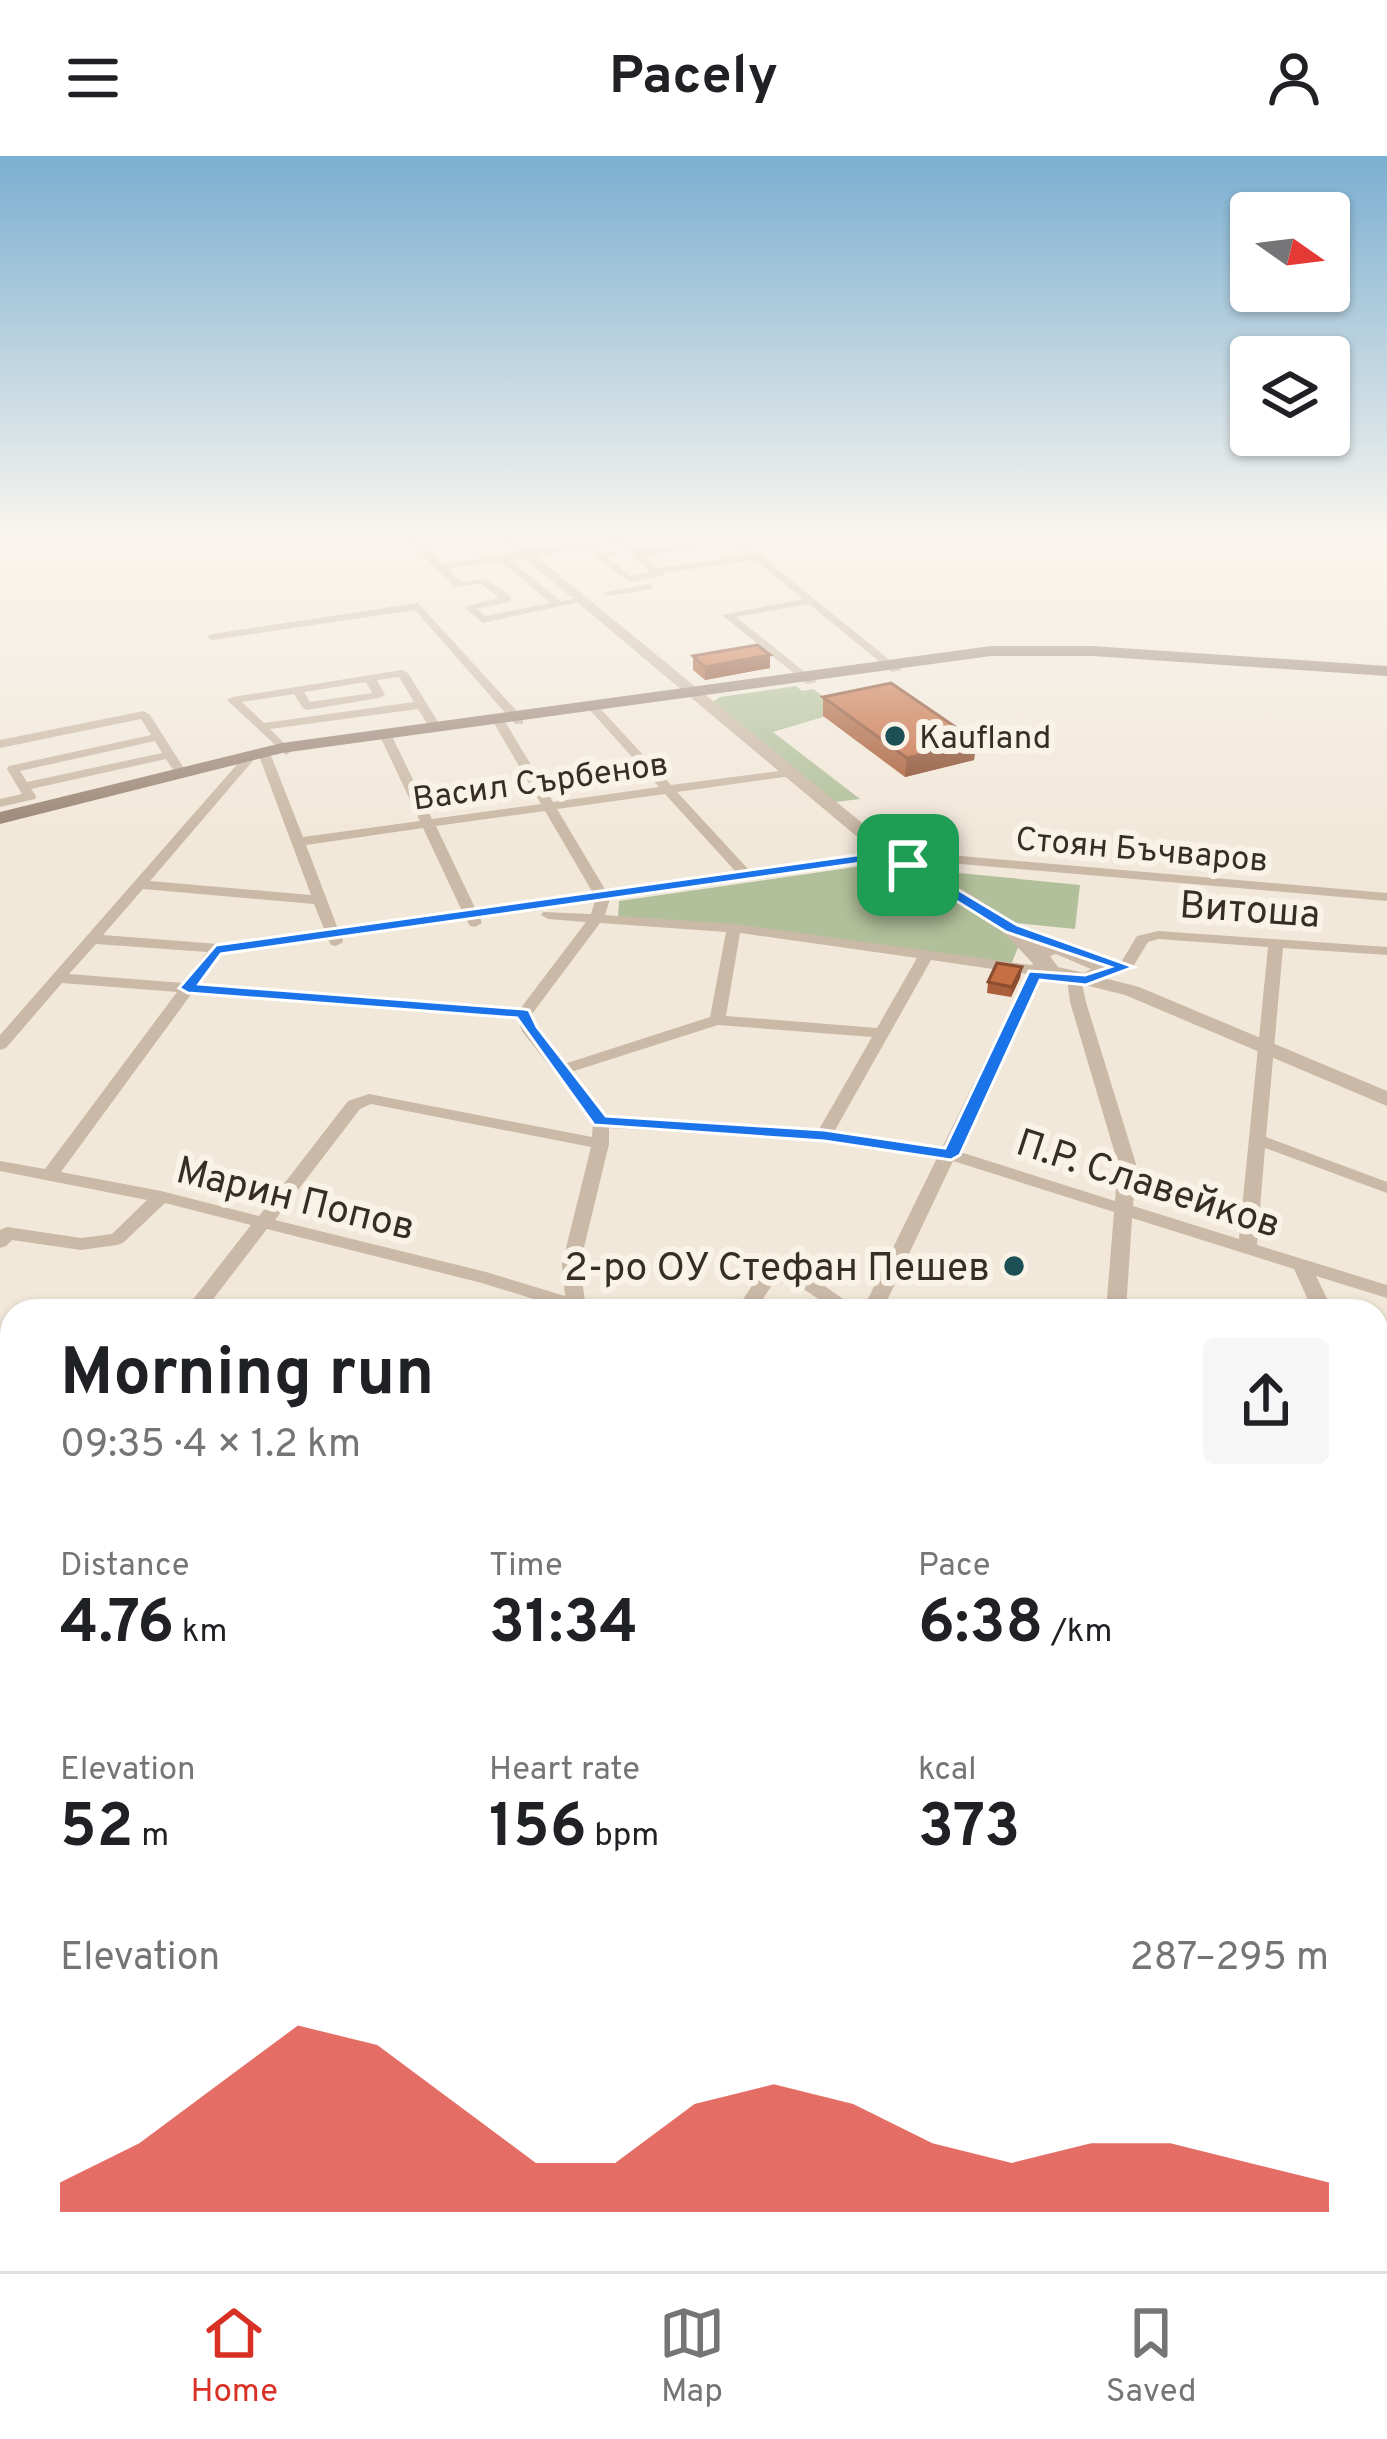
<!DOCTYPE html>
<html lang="en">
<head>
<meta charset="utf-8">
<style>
  :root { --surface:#fff; --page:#f6f6f6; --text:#202124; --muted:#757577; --line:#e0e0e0; --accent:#d93025 }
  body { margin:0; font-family:Overpass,sans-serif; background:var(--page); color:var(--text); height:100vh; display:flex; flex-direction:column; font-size:45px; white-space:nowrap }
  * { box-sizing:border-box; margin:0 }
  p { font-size:39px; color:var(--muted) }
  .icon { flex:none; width:66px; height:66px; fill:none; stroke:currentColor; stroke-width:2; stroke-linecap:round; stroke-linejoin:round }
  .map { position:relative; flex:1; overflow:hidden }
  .side { position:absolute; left:0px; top:1143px; width:1389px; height:972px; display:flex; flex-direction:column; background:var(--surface); border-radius:36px 36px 0 0; box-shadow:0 3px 9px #0004 }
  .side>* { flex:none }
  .needle { width:78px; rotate:104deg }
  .buttons { position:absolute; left:1230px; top:36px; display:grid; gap:24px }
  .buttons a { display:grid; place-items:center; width:120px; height:120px; border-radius:12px; background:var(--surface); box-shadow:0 3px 9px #0004; font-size:60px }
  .pin { position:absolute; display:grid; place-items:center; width:102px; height:102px; color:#fff; margin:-51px; border-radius:24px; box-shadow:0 6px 18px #0006 }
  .round { display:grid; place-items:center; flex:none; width:126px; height:126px; border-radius:12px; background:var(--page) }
  .head { display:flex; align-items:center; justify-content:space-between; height:204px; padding:0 60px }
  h1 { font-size:66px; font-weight:700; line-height:90px }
  .stats { display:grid; grid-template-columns:repeat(3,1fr); gap:18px; height:204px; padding:12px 60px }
  .stats div { display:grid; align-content:center }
  .stats b { font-size:60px; font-weight:700 }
  .stats small { font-size:33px; font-weight:400 }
  .stats p { font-size:33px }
  .chart { height:336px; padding:24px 60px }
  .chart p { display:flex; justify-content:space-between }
  .chart svg { width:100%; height:216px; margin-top:12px; fill:var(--accent); opacity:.7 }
  header { display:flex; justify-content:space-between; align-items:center; height:156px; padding:0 60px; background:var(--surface); font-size:54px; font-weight:700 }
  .tab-bar { display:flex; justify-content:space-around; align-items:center; height:168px; border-top:3px solid var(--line); background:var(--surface); font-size:33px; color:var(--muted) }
  .tab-bar a { display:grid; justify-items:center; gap:6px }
  .tab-bar .on { color:var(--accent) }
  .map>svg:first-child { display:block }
  .green { fill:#b1c09a }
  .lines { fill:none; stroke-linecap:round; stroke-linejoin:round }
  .minor { fill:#cab9a6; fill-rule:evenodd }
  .tertiary { fill:#cab9a6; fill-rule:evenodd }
  .secondary { fill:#9d8878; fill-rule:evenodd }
  .wall { fill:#aa5f3a }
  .shaded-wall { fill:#8b4d30 }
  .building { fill:#c66e44; stroke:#8b4d30; stroke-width:3 }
  .route { fill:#1a73e8; stroke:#fff; stroke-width:3; fill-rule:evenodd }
  .poi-dot { fill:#1d4f57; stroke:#f9f2e7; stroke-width:4.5 }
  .labels { text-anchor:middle; stroke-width:12; stroke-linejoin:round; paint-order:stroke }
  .far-poi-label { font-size:33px; fill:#362d27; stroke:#f9f2e7; text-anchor:start }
  .far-street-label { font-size:33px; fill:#362d27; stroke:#f9f2e7 }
  .street-label { font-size:39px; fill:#362d27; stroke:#f9f2e7 }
  .poi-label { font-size:39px; fill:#362d27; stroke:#f9f2e7; text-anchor:end }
</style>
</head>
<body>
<header><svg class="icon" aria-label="menu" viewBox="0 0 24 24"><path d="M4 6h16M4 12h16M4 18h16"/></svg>Pacely<svg class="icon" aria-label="person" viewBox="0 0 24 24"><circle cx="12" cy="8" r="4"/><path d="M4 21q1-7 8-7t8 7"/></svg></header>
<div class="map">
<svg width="1387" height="2115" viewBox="0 0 1387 2115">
  <rect width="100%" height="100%" fill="#f2e8da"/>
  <!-- green -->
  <path class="green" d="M 796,530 L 802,535 L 813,533 L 843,555 L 773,576 L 860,643 L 835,646 L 713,546 L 720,541 Z
    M 890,706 L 1021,784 L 1009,814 L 737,769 L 618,761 L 619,745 Z
    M 949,716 L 1080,729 L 1075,773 L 1007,766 L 938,720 Z"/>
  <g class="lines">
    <!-- minor -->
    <path class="minor" d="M 402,379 L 412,379 L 443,408 L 614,382 L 612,379 L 621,379 L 639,395 L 698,386 L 703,389 L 644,400 L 657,412 L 749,399 L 725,379 L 735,379 L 902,514 L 892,516 L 809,448 L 736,461 L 817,526 L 807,528 L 722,459 L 803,443 L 755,404 L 663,417 L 663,420 L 629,426 L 593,399 L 619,394 L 619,398 L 606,401 L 631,420 L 651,416 L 619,387 L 510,404 L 561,445 L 583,441 L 588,444 L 483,467 L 464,451 L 499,442 L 481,428 L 455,431 ZM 500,405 L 551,447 L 485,460 L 477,453 L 511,445 L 511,441 L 487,423 L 461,426 L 448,413 Z
      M 525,379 L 536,379 L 540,382 L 535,385 Z
      M 648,428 L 652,429 L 652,433 L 607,440 L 602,437 Z
      M 418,447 L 523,562 L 523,568 L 515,568 L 415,454 L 212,484 L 207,481 L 212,478 Z
      M 402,514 L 408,517 L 441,571 L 439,574 L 431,574 L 418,553 L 270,573 L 292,595 L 286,599 L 227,544 L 233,541 ZM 399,521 L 414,546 L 264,567 L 242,546 L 294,538 L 303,552 L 307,554 L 379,542 L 385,539 L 377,524 ZM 366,526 L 372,537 L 310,546 L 304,536 Z
      M 592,546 L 596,548 L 671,629 L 795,613 L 795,619 L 791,620 L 677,636 L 749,714 L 892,694 L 1387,737 L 1387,745 L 892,702 L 610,743 L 605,759 L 734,768 L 1031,809 L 1038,806 L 1043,807 L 1045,811 L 1060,814 L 1060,820 L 1041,820 L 957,995 L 1115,1045 L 1118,1008 L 1070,846 L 1067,822 L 1070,819 L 1080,819 L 1086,846 L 1136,1008 L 1133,1050 L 1239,1083 L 1268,791 L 1158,783 L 1148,786 L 1131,814 L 1100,824 L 1092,819 L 1120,808 L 1137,780 L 1158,775 L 1387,791 L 1387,799 L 1283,792 L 1266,981 L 1387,1026 L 1387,1037 L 1265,992 L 1257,1089 L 1387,1129 L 1387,1142 L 1316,1120 L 1333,1155 L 1313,1155 L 1294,1113 L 1132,1062 L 1126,1155 L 1106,1155 L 1114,1056 L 953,1005 L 882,1155 L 862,1155 L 937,1002 L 823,985 L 609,972 L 609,988 L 580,1108 L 585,1146 L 600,1150 L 603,1155 L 572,1155 L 482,1127 L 267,1073 L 204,1155 L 184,1155 L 251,1069 L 165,1047 L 123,1087 L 117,1089 L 81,1094 L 12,1084 L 6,1090 L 0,1092 L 0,1074 L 7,1071 L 81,1082 L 112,1078 L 147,1044 L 0,1015 L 0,1005 L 45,1013 L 177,836 L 62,827 L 6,892 L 0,894 L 0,879 L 247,597 L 257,600 L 150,725 L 311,739 L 258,597 L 264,593 L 270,597 L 303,681 L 420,665 L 379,578 L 385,574 L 391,578 L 432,663 L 541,648 L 491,562 L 497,558 L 503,562 L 553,646 L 659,631 L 588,552 L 586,550 ZM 665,638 L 736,716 L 606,735 L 557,653 ZM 545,655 L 593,737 L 476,754 L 436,670 ZM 423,672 L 462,755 L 338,773 L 306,689 ZM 143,733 L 314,748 L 325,775 L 231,789 L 103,779 ZM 595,745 L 591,758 L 543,756 L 541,759 L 548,763 L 586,766 L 520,853 L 198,828 L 221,797 L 328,783 L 331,789 L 336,790 L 343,786 L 342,781 L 466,763 L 470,770 L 475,771 L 482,767 L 480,762 ZM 600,767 L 726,776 L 710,861 L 564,908 L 536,871 L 532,858 ZM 740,777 L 917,802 L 877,872 L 726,860 ZM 96,788 L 207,796 L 183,827 L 69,818 ZM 931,804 L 1027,818 L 942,992 L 834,976 ZM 192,837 L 517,862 L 522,875 L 593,966 L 592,981 L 369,938 L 348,945 L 259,1060 L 161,1035 L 61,1016 ZM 718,869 L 872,881 L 818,975 L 606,961 L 571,916 ZM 371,948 L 591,991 L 562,1108 L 565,1140 L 486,1116 L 275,1064 L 360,953 Z
      M 144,555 L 150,559 L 187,617 L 185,620 L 177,620 L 166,603 L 31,633 L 36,640 L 35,643 L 0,651 L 0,643 L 22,638 L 7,613 L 9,610 L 151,579 L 141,563 L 0,592 L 0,584 ZM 155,585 L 162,597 L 27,626 L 20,615 Z
      M 779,1113 L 819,1126 L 860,1155 L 836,1155 L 805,1134 L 780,1126 L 772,1129 L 755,1155 L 735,1155 L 758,1121 Z
      M 1387,1188 L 1387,1206 L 1377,1211 L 1377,1193 Z
      M 0,1234 L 12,1236 L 12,1250 L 0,1248 Z
      M 1377,1329 L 1387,1334 L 1387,1356 L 1377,1351 Z
      M 12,1453 L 12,1483 L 8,1490 L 0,1492 L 0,1462 L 4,1455 Z
      M 0,1615 L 12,1617 L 12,1639 L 0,1637 Z
      M 1387,1654 L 1387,1676 L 1377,1679 L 1377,1657 Z
      M 0,1736 L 12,1737 L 12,1761 L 0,1760 Z
      M 1377,1767 L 1387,1772 L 1387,1805 L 1377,1801 Z
      M 1377,2072 L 1387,2075 L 1387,2105 L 1377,2102 Z
      M 683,2103 L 713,2103 L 716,2115 L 684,2115 Z
      M 816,2103 L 854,2103 L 860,2115 L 821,2115 Z
      M 1127,2103 L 1159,2103 L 1154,2115 L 1121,2115 Z"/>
    <!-- tertiary -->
    <path class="tertiary" d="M 497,379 L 510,379 L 867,671 L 1018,769 L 1041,790 C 1066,781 1097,795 1113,815 L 1104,822 L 1139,831 L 1387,935 L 1387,950 L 1125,839 L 1044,819 L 1004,777 L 855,679 ZM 1056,798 L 1091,813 L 1084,817 L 1058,811 L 1050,800 Z"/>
    <!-- secondary -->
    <path class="secondary" d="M 991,490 L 1092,490 L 1387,510 L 1387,520 L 1092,500 L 991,500 L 282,597 L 0,668 L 0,656 L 282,587 Z"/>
  </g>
  <!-- wall -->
  <path class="wall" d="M 693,500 L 770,512 L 705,524 L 693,514 Z
    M 823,541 L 976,585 L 974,604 L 905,621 L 823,560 Z
    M 1022,811 L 1020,822 L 1011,841 L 987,837 L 988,826 Z"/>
  <!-- shaded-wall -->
  <path class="shaded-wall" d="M 770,499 L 770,512 L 705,524 L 705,511 Z
    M 976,585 L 974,604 L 905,621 L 907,602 Z
    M 1022,811 L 1020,822 L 1011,841 L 1012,831 Z"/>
  <!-- building -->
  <path class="building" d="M 757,489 L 770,499 L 705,511 L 693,500 Z
    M 891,527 L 976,585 L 907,602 L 823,541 Z
    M 997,807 L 1022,811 L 1012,831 L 988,826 Z"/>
  <!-- sky -->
  <linearGradient id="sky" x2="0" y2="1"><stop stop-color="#7bafd1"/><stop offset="0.56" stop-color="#f9f5ee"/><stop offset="1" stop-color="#f9f5ee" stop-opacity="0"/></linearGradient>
  <rect width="1387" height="675" fill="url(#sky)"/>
  <!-- route -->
  <path class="route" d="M 892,694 L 1017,769 L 1134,811 L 1086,829 L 1040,824 L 960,999 L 951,1004 L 824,985 L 594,969 L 517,862 L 188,837 L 179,832 L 216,789 ZM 889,703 L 1006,776 L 1110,811 L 1085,819 L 1029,815 L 945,992 L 824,974 L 606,960 L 537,871 L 529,854 L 524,853 L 199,828 L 221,798 Z"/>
  <!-- markers -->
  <g class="poi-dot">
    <circle cx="895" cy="580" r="12"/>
    <circle cx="1014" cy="1110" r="12"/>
  </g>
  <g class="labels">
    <!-- far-poi labels -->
    <g class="far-poi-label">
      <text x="919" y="592">Kaufland</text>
    </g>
    <!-- far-street labels -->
    <g class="far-street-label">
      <text transform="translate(540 624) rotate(-8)" y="12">Васил Сърбенов</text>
      <text transform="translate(1142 692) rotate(5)" y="12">Стоян Бъчваров</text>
    </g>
    <!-- street labels -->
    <g class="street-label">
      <text transform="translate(1250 752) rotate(4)" y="14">Витоша</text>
      <text transform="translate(1149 1026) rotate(18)" y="14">П.Р. Славейков</text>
      <text transform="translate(296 1041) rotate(14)" y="14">Марин Попов</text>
    </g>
    <!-- poi labels -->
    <g class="poi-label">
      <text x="990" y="1124">2-ро ОУ Стефан Пешев</text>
    </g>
  </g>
</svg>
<div class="buttons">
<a><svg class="needle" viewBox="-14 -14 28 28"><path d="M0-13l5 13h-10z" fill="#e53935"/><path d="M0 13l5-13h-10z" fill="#757577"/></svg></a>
<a><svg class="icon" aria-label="layers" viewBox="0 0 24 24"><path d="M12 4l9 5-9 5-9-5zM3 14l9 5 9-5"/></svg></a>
</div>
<div class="pin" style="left:908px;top:709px;background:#1e9e55"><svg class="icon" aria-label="arrive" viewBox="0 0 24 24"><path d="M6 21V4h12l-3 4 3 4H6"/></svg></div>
<section class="side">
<div class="head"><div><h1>Morning run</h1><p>09:35 · 4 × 1.2 km</p></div><a class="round"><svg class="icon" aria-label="share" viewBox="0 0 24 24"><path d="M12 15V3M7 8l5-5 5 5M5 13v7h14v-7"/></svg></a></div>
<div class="stats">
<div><p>Distance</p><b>4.76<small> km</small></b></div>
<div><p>Time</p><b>31:34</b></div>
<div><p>Pace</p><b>6:38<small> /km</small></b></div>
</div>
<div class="stats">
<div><p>Elevation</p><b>52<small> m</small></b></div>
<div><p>Heart rate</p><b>156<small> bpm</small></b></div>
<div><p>kcal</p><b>373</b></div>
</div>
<div class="chart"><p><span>Elevation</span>287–295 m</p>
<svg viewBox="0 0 160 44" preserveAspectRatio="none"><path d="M0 44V38L10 30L20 18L30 6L40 10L50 22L60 34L70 34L80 22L90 18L100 22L110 30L120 34L130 30L140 30L150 34L160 38V44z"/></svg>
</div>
</section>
</div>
<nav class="tab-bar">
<a class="on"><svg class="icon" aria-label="home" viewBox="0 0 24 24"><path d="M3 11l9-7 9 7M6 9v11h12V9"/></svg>Home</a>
<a><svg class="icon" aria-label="map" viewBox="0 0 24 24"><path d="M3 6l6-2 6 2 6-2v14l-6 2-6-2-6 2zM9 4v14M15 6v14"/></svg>Map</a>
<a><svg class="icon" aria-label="saved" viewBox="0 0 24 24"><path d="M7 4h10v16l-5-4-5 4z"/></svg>Saved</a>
</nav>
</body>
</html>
